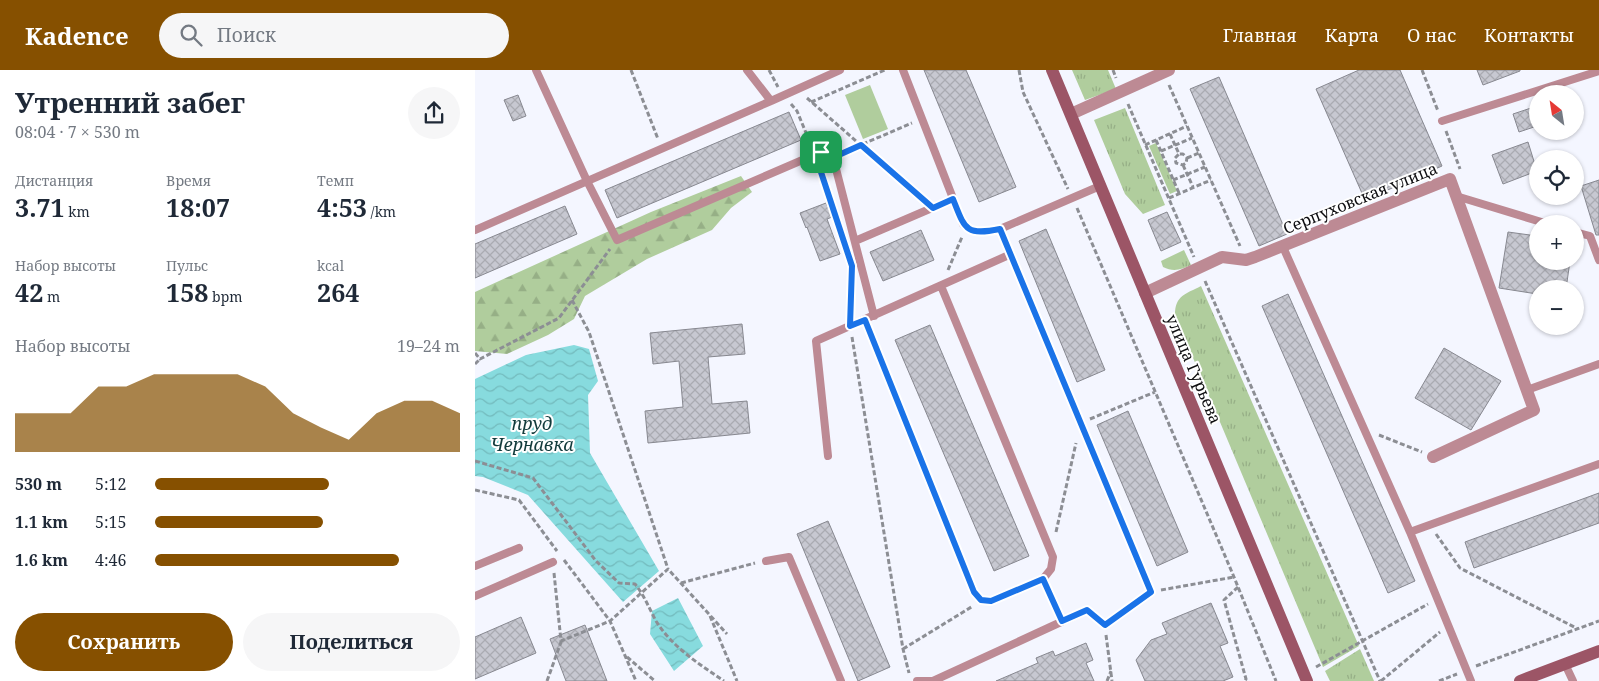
<!DOCTYPE html>
<html lang="ru">
<head>
<meta charset="utf-8">
<style>
  :root { --surface:#fff; --page:#f6f6f7; --text:#1f2937; --muted:#747a83; --accent:#865000 }
  body { margin:0; font-family:"Noto Serif",serif; background:var(--page); color:var(--text); height:100vh; display:flex; flex-direction:column; font-size:19px; white-space:nowrap }
  * { box-sizing:border-box; margin:0 }
  p { font-size:16px; color:var(--muted) }
  .icon { flex:none; width:28px; height:28px; fill:none; stroke:currentColor; stroke-width:2; stroke-linecap:round; stroke-linejoin:round }
  .map { position:relative; flex:1; overflow:hidden }
  .panel { display:flex; flex-direction:column; background:var(--surface); width:475px }
  .panel>* { flex:none }
  .needle { width:32px; rotate:330deg }
  .fabs { position:absolute; left:1054px; top:15px; display:grid; gap:10px }
  .fabs a { display:grid; place-items:center; width:55px; height:55px; border-radius:50%; background:var(--surface); box-shadow:0 1px 4px #0004; font-size:25px }
  .pin { position:absolute; display:grid; place-items:center; width:42px; height:42px; color:#fff; margin:-21px; border-radius:10px; box-shadow:0 2px 8px #0006 }
  .round { display:grid; place-items:center; flex:none; width:52px; height:52px; border-radius:26px; background:var(--page) }
  .headline { display:flex; align-items:center; justify-content:space-between; height:85px; padding:0 15px }
  h1 { font-size:28px; font-weight:700; line-height:38px }
  .stats { display:grid; grid-template-columns:repeat(3,1fr); gap:8px; height:85px; padding:5px 15px }
  .stats div { display:grid; align-content:center }
  .stats b { font-size:25px; font-weight:700 }
  .stats small { font-size:14px; font-weight:400 }
  .stats p { font-size:14px }
  .chart { height:140px; padding:10px 15px }
  .chart p { display:flex; justify-content:space-between }
  .chart svg { width:100%; height:90px; margin-top:5px; fill:var(--accent); opacity:.7 }
  .primary-button { display:flex; gap:10px; margin-top:auto; padding:10px 15px }
  .primary-button a { flex:1; height:58px; border-radius:30px; background:var(--accent); color:#fff; font-size:20px; font-weight:700; line-height:58px; text-align:center }
  .primary-button a+a { background:var(--page); color:var(--text) }
  ul { padding:0 15px; list-style:none; font-size:16px }
  li { display:grid; grid-template-columns:80px 60px 1fr; align-items:center; height:38px }
  li i { height:12px; border-radius:6px; background:var(--accent) }
  header { display:flex; align-items:center; gap:30px; box-sizing:border-box; height:70px; padding:0 25px; background:var(--accent); color:#fff }
  header strong { font-size:24px }
  nav { display:flex; gap:28px; margin-inline-start:auto; font-size:18px }
  .search { width:350px; height:45px; background:var(--page); display:flex; align-items:center; gap:12px; box-sizing:border-box; padding:0 18px; border-radius:28px; color:var(--muted); font-size:19px }
  main { display:flex; flex:1; min-height:0 }
  .map>svg:first-child { display:block }
  .grass { fill:url(#grass-tufts) }
  .forest { fill:url(#forest-firs) }
  .park { fill:#b0cd9d }
  .water { fill:url(#water-waves) }
  .building { fill:url(#building-cross-hatch); stroke:#878890 }
  .lines { fill:none; stroke-linecap:round; stroke-linejoin:round }
  .path { stroke:#8c8e94; stroke-width:3; stroke-dasharray:5 2.5; stroke-linecap:butt }
  .service { stroke:#bd8a94; stroke-width:8 }
  .minor { stroke:#bd8a94; stroke-width:12 }
  .secondary { stroke:#9c5566; stroke-width:12 }
  .route-casing { stroke:#fff; stroke-width:10 }
  .route { stroke:#1a73e8; stroke-width:6 }
  .labels { text-anchor:middle; stroke-width:4; stroke-linejoin:round; paint-order:stroke }
  .street-label { font-size:16px; fill:#0d0d10; stroke:#fff }
  .water-label { font-size:18px; font-style:italic; fill:#123b3c; stroke:#fff }
</style>
</head>
<body>
<header>
<strong>Kadence</strong>
<div class="search"><svg class="icon" aria-label="search" viewBox="0 0 24 24"><circle cx="10" cy="10" r="6"/><path d="M15 15l6 6"/></svg>Поиск</div>
<nav><a>Главная</a><a>Карта</a><a>О нас</a><a>Контакты</a></nav>
</header>
<main>
<section class="panel">
<div class="headline"><div><h1>Утренний забег</h1><p>08:04 · 7 × 530 m</p></div><a class="round"><svg class="icon" aria-label="share" viewBox="0 0 24 24"><path d="M12 15V3M7 8l5-5 5 5M5 13v7h14v-7"/></svg></a></div>
<div class="stats">
<div><p>Дистанция</p><b>3.71<small> km</small></b></div>
<div><p>Время</p><b>18:07</b></div>
<div><p>Темп</p><b>4:53<small> /km</small></b></div>
</div>
<div class="stats">
<div><p>Набор высоты</p><b>42<small> m</small></b></div>
<div><p>Пульс</p><b>158<small> bpm</small></b></div>
<div><p>kcal</p><b>264</b></div>
</div>
<div class="chart"><p><span>Набор высоты</span>19–24 m</p>
<svg viewBox="0 0 160 44" preserveAspectRatio="none"><path d="M0 44V25L10 25L20 25L30 12L40 12L50 6L60 6L70 6L80 6L90 12L100 25L110 32L120 38L130 25L140 19L150 19L160 25V44z"/></svg>
</div>
<ul>
<li><b>530 m</b>5:12<i style="width:57%"></i></li>
<li><b>1.1 km</b>5:15<i style="width:55%"></i></li>
<li><b>1.6 km</b>4:46<i style="width:80%"></i></li>
</ul>
<div class="primary-button"><a>Сохранить</a><a>Поделиться</a></div>
</section>
<div class="map">
<svg width="1124" height="611" viewBox="0 0 1124 611">
  <defs>
    <pattern id="grass-tufts" width="24" height="20" patternUnits="userSpaceOnUse" patternTransform="scale(1.25)"><rect width="24" height="20" fill="#b0cd9d"/><path d="M3 7l-1-3M5 7V3M7 7l1-3M15 17l-1-3M17 17v-4M19 17l1-3" fill="none" stroke="#96af86"/></pattern>
    <pattern id="forest-firs" width="22" height="20" patternUnits="userSpaceOnUse" patternTransform="scale(1.25)"><rect width="22" height="20" fill="#b0cd9d"/><path d="M5 1l3.5 6h-7zM16 11l3.5 6h-7z" fill="#96af86"/></pattern>
    <pattern id="water-waves" width="16" height="10" patternUnits="userSpaceOnUse" patternTransform="scale(1.25)"><rect width="16" height="10" fill="#87dbde"/><path d="M0 5q4-4 8 0t8 0" fill="none" stroke="#73bbbd"/></pattern>
    <pattern id="building-cross-hatch" width="8" height="8" patternUnits="userSpaceOnUse" patternTransform="scale(1.25)"><rect width="8" height="8" fill="#c7c8d1"/><path d="M0 0l8 8M0 8l8-8" fill="none" stroke="#aaabb2"/></pattern>
  </defs>
  <rect width="100%" height="100%" fill="#f4f6ff"/>
  <!-- grass -->
  <path class="grass" d="M 597,0 L 633,0 L 641,19 L 610,30 Z
    M 650,38 L 690,135 L 668,144 L 650,124 L 619,50 Z
    M 681,73 L 702,121 L 695,124 L 674,76 Z
    M 709,180 L 716,195 C 706,200 698,202 688,197 L 686,191 Z
    M 726,216 L 884,576 L 848,597 L 700,245 C 700,225 711,224 726,216 Z
    M 885,579 L 899,611 L 855,611 L 850,601 Z"/>
  <!-- forest -->
  <path class="forest" d="M 266,106 L 277,122 L 256,138 L 237,160 L 172,189 L 110,226 L 99,249 L 73,265 L 32,284 L 0,281 L 0,222 L 176,142 Z"/>
  <!-- park -->
  <path class="park" d="M 395,15 L 413,59 L 388,69 L 370,25 Z"/>
  <!-- water -->
  <path class="water" d="M 99,275 L 114,279 L 123,311 L 113,325 L 115,383 L 184,501 L 148,532 L 53,425 L 8,407 L 0,406 L 0,309 L 51,285 Z
    M 203,528 L 228,576 L 199,601 L 175,564 L 177,541 Z"/>
  <!-- building -->
  <path class="building" d="M 449,0 L 491,0 L 541,117 L 504,132 Z
    M 884,0 L 925,0 L 967,96 L 890,130 L 841,19 Z
    M 1002,0 L 1045,0 L 1045,1 L 1008,15 Z
    M 744,7 L 812,164 L 784,176 L 715,19 Z
    M 43,25 L 51,46 L 38,51 L 29,30 Z
    M 1062,36 L 1062,56 L 1044,62 L 1038,44 Z
    M 314,42 L 326,70 L 142,148 L 130,120 Z
    M 1053,72 L 1062,101 L 1028,114 L 1017,85 Z
    M 1124,110 L 1124,165 L 1121,165 L 1106,116 Z
    M 351,133 L 357,147 L 352,149 L 365,184 L 345,191 L 332,157 L 331,158 L 325,143 Z
    M 90,136 L 102,164 L 0,208 L 0,174 Z
    M 692,142 L 706,172 L 686,181 L 673,150 Z
    M 571,159 L 630,300 L 602,312 L 544,171 Z
    M 446,160 L 459,190 L 408,211 L 395,182 Z
    M 1033,162 L 1062,166 L 1062,191 L 1095,191 L 1091,219 L 1062,219 L 1062,224 L 1024,218 Z
    M 813,224 L 940,511 L 913,523 L 787,236 Z
    M 267,254 L 270,284 L 233,287 L 237,334 L 272,331 L 275,363 L 173,373 L 170,341 L 208,337 L 204,291 L 178,294 L 175,263 Z
    M 455,255 L 554,486 L 519,501 L 420,270 Z
    M 969,278 L 1026,311 L 996,360 L 940,328 Z
    M 653,341 L 713,482 L 682,496 L 622,355 Z
    M 1124,423 L 1124,453 L 999,498 L 990,472 Z
    M 353,451 L 415,597 L 383,611 L 322,464 Z
    M 736,533 L 753,573 L 745,576 L 758,607 L 748,611 L 670,611 L 661,590 L 676,570 L 692,564 L 687,553 Z
    M 46,547 L 61,583 L 0,609 L 0,567 Z
    M 110,555 L 132,611 L 91,611 L 75,569 Z
    M 611,573 L 618,590 L 611,593 L 619,611 L 521,611 L 563,593 L 561,588 L 578,581 L 580,586 Z"/>
  <g class="lines">
    <!-- path -->
    <path class="path" d="M 156,0 L 183,69
      M 294,0 L 303,17
      M 544,0 L 548,22 L 593,119
      M 638,0 L 641,8
      M 947,0 L 963,41
      M 694,15 L 765,176
      M 332,28 L 447,129
      M 336,32 L 410,0
      M 316,34 L 322,41 L 336,75
      M 653,34 L 719,187
      M 971,61 L 985,99
      M 695,64 L 704,84 L 700,88 L 701,93 L 708,95 L 711,93 L 712,88 L 708,84 L 704,84
      M 681,70 L 704,123
      M 670,75 L 712,56
      M 686,81 L 717,68
      M 367,83 L 437,53
      M 712,88 L 724,83
      M 344,95 L 352,120
      M 708,95 L 718,117
      M 698,110 L 730,97
      M 694,128 L 736,110
      M 602,138 L 759,507 L 801,611
      M 473,200 L 487,167
      M 730,211 L 905,611
      M 97,230 L 114,262 L 193,499
      M 376,243 L 377,212
      M 377,267 L 428,579 L 434,603
      M 0,283 L 5,289 L 84,248 L 135,179
      M 0,294 L 5,289
      M 615,349 L 680,322
      M 904,365 L 947,382
      M 0,391 L 58,408 L 121,491 L 144,513 L 160,514 C 169,525 174,538 181,551 C 197,577 224,594 249,611
      M 0,420 L 44,430 L 82,481
      M 581,462 L 601,373
      M 961,464 L 985,498 L 1103,559
      M 89,490 L 135,551 L 161,611
      M 79,503 L 86,571 L 135,551 L 193,499 L 252,564
      M 206,513 L 280,493
      M 763,517 L 749,530 L 771,609 L 770,611
      M 572,519 L 583,543
      M 686,520 L 759,507
      M 235,546 L 262,611
      M 639,548 L 667,529
      M 631,565 L 637,611
      M 428,579 L 498,536
      M 152,587 L 180,611
      M 1001,596 L 1124,551
      M 841,597 L 953,534
      M 72,611 L 86,572
      M 632,611 L 636,601
      M 906,611 L 965,562
      M 964,611 L 982,604"/>
    <!-- service -->
    <path class="service" d="M 61,0 L 112,111 L 142,170 L 346,82 L 354,83 L 360,95 L 399,246
      M 272,0 L 296,31 L 365,0
      M 428,0 L 488,154 C 498,165 512,162 525,159 L 625,116
      M 967,51 L 1124,1
      M 981,126 L 1073,154
      M 525,159 L 676,522
      M 0,160 L 296,31
      M 1100,162 L 1115,166 L 1124,190
      M 380,171 L 478,129
      M 808,177 L 935,462 L 1124,394
      M 390,250 L 499,522 L 506,530 L 516,531 L 568,509 L 576,499 L 578,487 L 466,216
      M 1052,320 L 1124,294
      M 353,386 L 341,271 L 536,184
      M 935,462 L 996,611
      M 291,491 L 314,487 L 366,611
      M 0,496 L 44,478
      M 0,526 L 78,492
      M 1090,594 L 1098,611
      M 442,611 L 458,611 L 612,540 L 630,555"/>
    <!-- minor -->
    <path class="minor" d="M 596,44 L 694,0
      M 670,223 L 747,187 L 771,190 L 780,187 L 975,109 L 1059,340 L 958,387"/>
    <!-- secondary -->
    <path class="secondary" d="M 577,0 L 832,611
      M 1045,611 L 1124,581"/>
  </g>
  <g class="lines">
    <defs>
      <path id="route" d="M 386,75 L 458,138 L 478,129 C 490,159 490,166 525,159 L 676,522 L 630,555 L 612,540 L 587,551 L 568,509 L 516,531 L 506,530 L 499,522 L 390,250 L 375,256 L 377,196 L 340,84 C 348,81 352,80 357,88 Z"/>
    </defs>
    <!-- route casing -->
    <use href="#route" class="route-casing"/>
    <!-- route -->
    <use href="#route" class="route"/>
  </g>
  <g class="labels">
    <!-- street labels -->
    <g class="street-label">
      <text transform="translate(885 128) rotate(-22)" y="6">Серпуховская улица</text>
      <text transform="translate(719 299) rotate(67)" y="6">улица Гурьева</text>
    </g>
    <!-- water labels -->
    <g class="water-label">
      <text x="57" y="360">пруд<tspan x="57" dy="21">Чернавка</tspan></text>
    </g>
  </g>
</svg>
<div class="fabs">
<a><svg class="needle" viewBox="-14 -14 28 28"><path d="M0-13l5 13h-10z" fill="#e53935"/><path d="M0 13l5-13h-10z" fill="#747a83"/></svg></a>
<a><svg class="icon" aria-label="locate" viewBox="0 0 24 24"><circle cx="12" cy="12" r="6"/><path d="M12 2v4M12 18v4M2 12h4M18 12h4"/></svg></a>
<a>+</a>
<a>−</a>
</div>
<div class="pin" style="left:346px;top:82px;background:#1e9e55"><svg class="icon" aria-label="arrive" viewBox="0 0 24 24"><path d="M6 21V4h12l-3 4 3 4H6"/></svg></div>
</div>
</main>
</body>
</html>
